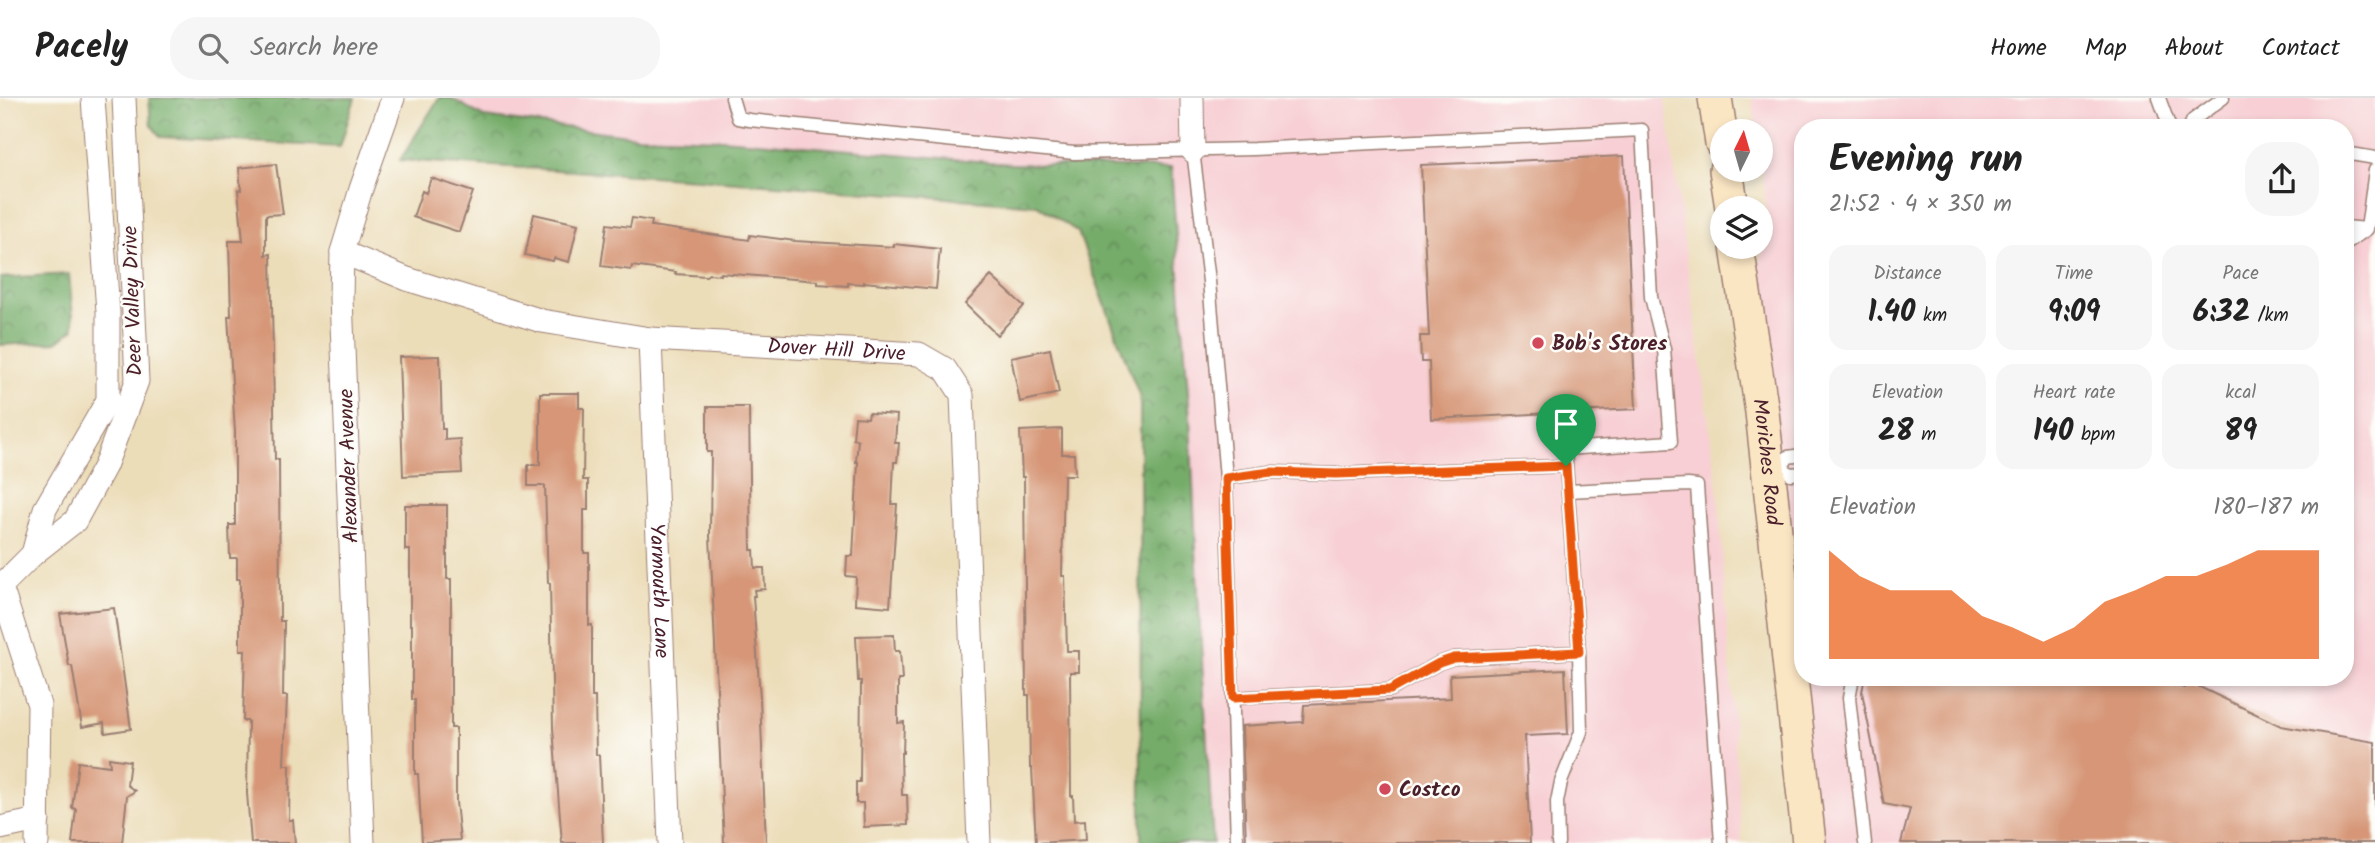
<!DOCTYPE html>
<html lang="en">
<head>
<meta charset="utf-8">
<style>
  :root { --surface:#fff; --page:#f6f6f6; --text:#222; --muted:#767676; --line:#e0e0e0; --accent:#ea580c }
  body { margin:0; font-family:Kalam,sans-serif; background:var(--page); color:var(--text); height:100vh; display:flex; flex-direction:column; font-size:26px; white-space:nowrap }
  * { box-sizing:border-box; margin:0 }
  p { font-size:23px; color:var(--muted) }
  .icon { flex:none; width:38px; height:38px; fill:none; stroke:currentColor; stroke-width:2; stroke-linecap:round; stroke-linejoin:round }
  .map { position:relative; flex:1; overflow:hidden }
  .details { position:absolute; left:1794px; top:21px; width:560px; height:567px; display:flex; flex-direction:column; background:var(--surface); border-radius:28px; box-shadow:0 4px 10px #0003 }
  .details>* { flex:none }
  .needle { width:46px; rotate:5deg }
  .buttons { position:absolute; left:1710px; top:21px; display:grid; gap:14px }
  .buttons a { display:grid; place-items:center; width:63px; height:63px; border-radius:50%; background:var(--surface); box-shadow:0 4px 10px #0003; font-size:35px }
  .pin { position:absolute; display:grid; place-items:center; width:60px; height:60px; color:#fff; margin:-72px -30px; border-radius:50% 50% 50% 0; rotate:-45deg; box-shadow:0 0 7px #0007 }
  .pin .icon { rotate:45deg }
  .round { display:grid; place-items:center; flex:none; width:74px; height:74px; border-radius:28px; background:var(--page) }
  .headline { display:flex; align-items:center; justify-content:space-between; height:119px; padding:0 35px }
  h1 { font-size:38px; font-weight:800; line-height:52px }
  .metrics { display:grid; grid-template-columns:repeat(3,1fr); gap:10px; height:119px; padding:7px 35px }
  .metrics div { display:grid; align-content:center; border-radius:18px; background:var(--page); text-align:center }
  .metrics b { font-size:30px; font-weight:800 }
  .metrics small { font-size:19px; font-weight:400 }
  .metrics p { font-size:19px }
  .chart { height:196px; padding:14px 35px }
  .chart p { display:flex; justify-content:space-between }
  .chart svg { width:100%; height:126px; margin-top:7px; fill:var(--accent); opacity:.7 }
  header { display:flex; align-items:center; gap:42px; box-sizing:border-box; height:98px; padding:0 35px; background:var(--surface); border-bottom:2px solid var(--line) }
  header strong { font-size:33px }
  nav { display:flex; gap:38px; margin-inline-start:auto; font-size:24px }
  .search { width:490px; height:63px; background:var(--page); display:flex; align-items:center; gap:18px; box-sizing:border-box; padding:0 24px; border-radius:28px; color:var(--muted); font-size:26px }
  .map>svg:first-child { display:block }
  .built { fill:#f7cfd4; fill-rule:evenodd }
  .forest { fill:url(#forest-crowns); stroke:#5f664a; stroke-width:2 }
  .building { fill:#d69677 }
  .lines { fill:none; stroke-linecap:round; stroke-linejoin:round }
  .lane-casing { stroke:#9b7e72; stroke-width:15 }
  .street-casing { stroke:#9b7e72; stroke-width:25 }
  .secondary-casing { stroke:#9b7e72; stroke-width:36 }
  .lane { stroke:#fff; stroke-width:12 }
  .street { stroke:#fff; stroke-width:23 }
  .secondary { stroke:#fbe6c4; stroke-width:33 }
  .route-casing { stroke:#fff; stroke-width:14 }
  .route { stroke:#ea580c; stroke-width:9 }
  .poi-dot { fill:#d1495b; stroke:#fdfcf7; stroke-width:2.5 }
  .labels { text-anchor:middle; stroke-width:5; stroke-linejoin:round; paint-order:stroke }
  .street-label { font-size:21px; fill:#4a1f2b; stroke:#fdfcf7 }
  .poi-label { font-size:21px; font-weight:bold; fill:#4a1f2b; stroke:#fdfcf7; text-anchor:start }
</style>
</head>
<body>
<header>
<strong>Pacely</strong>
<div class="search"><svg class="icon" aria-label="search" viewBox="0 0 24 24"><circle cx="10" cy="10" r="6"/><path d="M15 15l6 6"/></svg>Search here</div>
<nav><a>Home</a><a>Map</a><a>About</a><a>Contact</a></nav>
</header>
<div class="map">
<svg width="2375" height="745" viewBox="0 0 2375 745">
  <defs>
    <pattern id="forest-crowns" width="20" height="18" patternUnits="userSpaceOnUse" patternTransform="scale(1.75)"><rect width="20" height="18" fill="#74ac69"/><path d="M2 6a3 3 0 1 1 6 0M12 15a3 3 0 1 1 6 0" fill="none" stroke="#618b57"/></pattern>
  </defs>
  <rect width="100%" height="100%" fill="#fdfcf7"/>
  <filter id="ink" filterUnits="userSpaceOnUse"><feTurbulence type="fractalNoise" baseFrequency=".0143" numOctaves="2"/><feDisplacementMap in="SourceGraphic" scale="14" xChannelSelector="R" yChannelSelector="G"/><feConvolveMatrix kernelMatrix="1 2 1 2 8 2 1 2 1" color-interpolation-filters="sRGB"/></filter>
  <filter id="wash" filterUnits="userSpaceOnUse"><feTurbulence type="fractalNoise" baseFrequency=".00686" numOctaves="4" result="noise"/><feDisplacementMap in="SourceGraphic" scale="28" xChannelSelector="R" yChannelSelector="G"/><feGaussianBlur stdDeviation="1.57" result="paint"/><feColorMatrix in="noise" values="0 0 0 0 0 0 0 0 0 0 0 0 0 0 0 0 0 1.4 0 .05"/><feComposite in="paint" operator="in"/></filter>
  <g filter="url(#wash)">
    <rect width="100%" height="100%" fill="#ecddb9"/>
    <!-- built -->
    <path class="built" d="M 451,0 L 1665,0 L 1718,393 L 1742,745 L 1213,745 L 1171,70 L 1012,66 L 722,41 L 636,38 L 484,19 Z
      M 1752,0 L 2375,0 L 2375,745 L 1808,745 L 1750,215 L 1768,122 L 1761,65 L 1760,33 L 1757,33 ZM 1802,30 L 2345,30 L 2345,579 L 1802,579 Z"/>
    <!-- forest -->
    <path class="forest" d="M 149,0 L 355,0 L 340,49 L 161,39 L 151,27 Z
      M 439,0 L 451,0 L 484,19 L 636,38 L 722,41 L 1012,66 L 1171,70 L 1190,320 L 1198,495 L 1213,745 L 1141,745 L 1140,300 L 1078,134 L 1037,107 L 697,81 L 400,62 Z
      M 69,176 L 74,231 L 56,244 L 0,247 L 0,180 Z"/>
    <g id="blocks">
      <!-- building -->
      <path class="building" d="M 1624,58 L 1636,311 L 1431,321 L 1429,264 L 1421,264 L 1420,238 L 1429,238 L 1421,67 Z
        M 276,66 L 283,116 L 266,117 L 266,157 L 271,156 L 275,361 L 279,361 L 280,523 L 284,523 L 283,598 L 287,598 L 284,667 L 290,667 L 289,722 L 293,722 L 295,745 L 251,745 L 247,695 L 248,623 L 243,623 L 245,552 L 240,552 L 240,481 L 237,481 L 237,460 L 230,460 L 229,427 L 235,427 L 235,334 L 228,218 L 231,218 L 229,143 L 243,143 L 238,92 L 241,92 L 239,70 Z
        M 431,80 L 473,94 L 459,134 L 413,119 L 422,93 L 426,95 Z
        M 534,116 L 578,126 L 569,164 L 554,160 L 553,163 L 525,157 Z
        M 632,120 L 652,123 L 651,128 L 749,142 L 750,137 L 795,143 L 894,149 L 894,146 L 940,151 L 936,191 L 864,184 L 864,186 L 848,185 L 848,188 L 818,186 L 818,183 L 721,175 L 721,177 L 709,176 L 706,178 L 675,176 L 676,174 L 632,168 L 631,172 L 601,168 L 607,126 L 630,129 Z
        M 991,178 L 1024,208 L 997,237 L 965,206 Z
        M 1050,251 L 1059,295 L 1020,304 L 1011,259 Z
        M 440,258 L 442,331 L 445,331 L 445,342 L 460,341 L 462,375 L 403,378 L 399,259 Z
        M 540,295 L 579,295 L 579,310 L 584,310 L 583,382 L 588,382 L 588,412 L 584,412 L 584,455 L 589,455 L 589,527 L 592,527 L 592,599 L 595,599 L 596,657 L 599,657 L 603,745 L 562,745 L 553,630 L 550,485 L 548,485 L 545,388 L 528,388 L 528,367 L 540,367 Z
        M 707,309 L 749,309 L 751,452 L 754,452 L 755,470 L 764,470 L 765,491 L 754,492 L 755,498 L 753,498 L 760,600 L 766,745 L 724,745 L 710,438 L 711,354 L 707,354 Z
        M 869,315 L 897,317 L 895,345 L 899,345 L 897,364 L 894,364 L 892,406 L 897,406 L 890,509 L 855,506 L 856,479 L 846,478 L 847,458 L 853,458 L 858,364 L 856,364 L 858,342 L 853,341 L 855,319 L 868,320 Z
        M 1062,331 L 1062,356 L 1074,356 L 1075,377 L 1064,377 L 1062,478 L 1065,478 L 1067,553 L 1079,553 L 1079,574 L 1070,574 L 1071,698 L 1073,698 L 1074,723 L 1085,722 L 1086,742 L 1036,745 L 1032,670 L 1030,670 L 1029,597 L 1026,597 L 1024,379 L 1022,379 L 1020,333 Z
        M 405,407 L 447,407 L 447,481 L 451,481 L 451,630 L 456,630 L 456,704 L 460,742 L 422,744 L 418,676 L 415,676 L 415,602 L 412,602 L 412,527 L 410,527 L 410,452 L 405,452 Z
        M 114,510 L 131,631 L 105,635 L 104,625 L 82,629 L 72,568 L 69,568 L 60,516 Z
        M 894,537 L 895,553 L 900,553 L 902,582 L 898,582 L 898,625 L 904,624 L 903,655 L 901,655 L 902,697 L 907,697 L 908,727 L 864,729 L 863,705 L 856,705 L 856,684 L 860,684 L 861,583 L 858,583 L 856,538 Z
        M 1565,571 L 1568,636 L 1525,638 L 1530,745 L 1246,745 L 1242,628 L 1303,624 L 1304,607 L 1451,600 L 1450,577 Z
        M 1865,579 L 2145,579 L 2184,590 L 2185,582 L 2281,628 L 2375,644 L 2375,745 L 1901,745 L 1910,711 L 1884,706 L 1862,594 Z
        M 109,660 L 130,663 L 127,687 L 135,693 L 127,698 L 122,745 L 72,745 L 76,711 L 72,710 L 78,664 L 110,668 Z"/>
    </g>
  </g>
  <g filter="url(#ink)">
    <use href="#blocks" fill-opacity="0" stroke="#9b7e72" stroke-width="2"/>
    <g class="lines">
      <defs>
        <path id="lane" d="M 732,0 L 738,20 L 749,22 L 1074,55 L 1254,51 L 1642,32 L 1651,199 L 1664,251 L 1671,344 L 1565,351 L 1579,554 L 1581,634 L 1561,684 L 1557,704 L 1558,745
          M 2159,0 L 2170,30
          M 2189,30 L 2193,22 L 2223,0
          M 1193,53 L 1209,183 L 1226,380 L 1237,745
          M 2345,55 L 2375,60
          M 2345,129 L 2367,131
          M 2345,146 L 2367,131 L 2375,72
          M 1781,370 L 1788,359 L 1802,357
          M 1770,371 L 1781,370 L 1791,376 L 1802,375
          M 1226,380 L 1271,374 L 1336,376 L 1566,368
          M 1568,393 L 1688,387 L 1697,388 L 1721,745
          M 1853,579 L 1849,600 L 1865,745
          M 1233,600 L 1390,592 L 1439,565 L 1454,560 L 1579,554"/>
        <g id="street">
          <path d="M 1192,0 L 1193,53"/>
          <path id="s1" d="M 342,154 L 407,181 L 542,223 L 650,241 L 919,256 L 945,271 L 962,297 L 979,745"/>
          <path id="s2" d="M 650,241 L 670,745"/>
          <path d="M 33,456 L 45,411 L 108,302 L 108,214 L 93,0"/>
          <path d="M 0,489 L 33,456 L 75,423 L 105,368 L 137,283 L 124,0"/>
          <path d="M 1,489 L 39,607 L 37,745"/>
          <path d="M 0,730 L 38,722"/>
          <path d="M 363,745 L 341,200 L 342,154 L 361,91 L 393,0"/>
        </g>
        <g id="secondary">
          <path d="M 1715,0 L 1722,45"/>
          <path d="M 1726,72 L 1732,110"/>
          <path id="s3" d="M 1737,149 L 1762,314 L 1809,745"/>
        </g>
      </defs>
      <!-- lane casing -->
      <use href="#lane" class="lane-casing"/>
      <!-- street casing -->
      <use href="#street" class="street-casing"/>
      <!-- secondary casing -->
      <use href="#secondary" class="secondary-casing"/>
      <!-- lane -->
      <use href="#lane" class="lane"/>
      <!-- street -->
      <use href="#street" class="street"/>
      <!-- secondary -->
      <use href="#secondary" class="secondary"/>
    </g>
  </g>
  <g class="lines" filter="url(#ink)">
    <defs>
      <path id="route" d="M 1566,368 L 1579,554 L 1454,560 L 1439,565 L 1390,592 L 1233,600 L 1226,380 L 1271,374 L 1336,376 Z"/>
    </defs>
    <!-- route casing -->
    <use href="#route" class="route-casing"/>
    <!-- route -->
    <use href="#route" class="route"/>
  </g>
  <!-- markers -->
  <g class="poi-dot">
    <circle cx="1538" cy="245" r="7"/>
    <circle cx="1385" cy="691" r="7"/>
  </g>
  <g class="labels">
    <!-- street labels -->
    <g class="street-label">
      <text transform="translate(132 203) rotate(-92)" y="7">Deer Valley Drive</text>
      <text dy="7" stroke="none"><textPath href="#s1" startOffset="508">Dover Hill Drive</textPath></text>
      <text dy="7" stroke="none"><textPath href="#s3" startOffset="217">Moriches Road</textPath></text>
      <text transform="translate(348 368) rotate(-92)" y="7">Alexander Avenue</text>
      <text dy="7" stroke="none"><textPath href="#s2" startOffset="252">Yarmouth Lane</textPath></text>
    </g>
    <!-- poi labels -->
    <g class="poi-label">
      <text x="1552" y="252">Bob's Stores</text>
      <text x="1399" y="698">Costco</text>
    </g>
  </g>
</svg>
<div class="buttons">
<a><svg class="needle" viewBox="-14 -14 28 28"><path d="M0-13l5 13h-10z" fill="#e53935"/><path d="M0 13l5-13h-10z" fill="#767676"/></svg></a>
<a><svg class="icon" aria-label="layers" viewBox="0 0 24 24"><path d="M12 4l9 5-9 5-9-5zM3 14l9 5 9-5"/></svg></a>
</div>
<div class="pin" style="left:1566px;top:368px;background:#1e9e55"><svg class="icon" aria-label="arrive" viewBox="0 0 24 24"><path d="M6 21V4h12l-3 4 3 4H6"/></svg></div>
<section class="details">
<div class="headline"><div><h1>Evening run</h1><p>21:52 · 4 × 350 m</p></div><a class="round"><svg class="icon" aria-label="share" viewBox="0 0 24 24"><path d="M12 15V3M7 8l5-5 5 5M5 13v7h14v-7"/></svg></a></div>
<div class="metrics">
<div><p>Distance</p><b>1.40<small> km</small></b></div>
<div><p>Time</p><b>9:09</b></div>
<div><p>Pace</p><b>6:32<small> /km</small></b></div>
</div>
<div class="metrics">
<div><p>Elevation</p><b>28<small> m</small></b></div>
<div><p>Heart rate</p><b>140<small> bpm</small></b></div>
<div><p>kcal</p><b>89</b></div>
</div>
<div class="chart"><p><span>Elevation</span>180–187 m</p>
<svg viewBox="0 0 160 44" preserveAspectRatio="none"><path d="M0 44V6L10 15L20 20L30 20L40 20L50 29L60 33L70 38L80 33L90 24L100 20L110 15L120 15L130 11L140 6L150 6L160 6V44z"/></svg>
</div>
</section>
</div>
</body>
</html>
